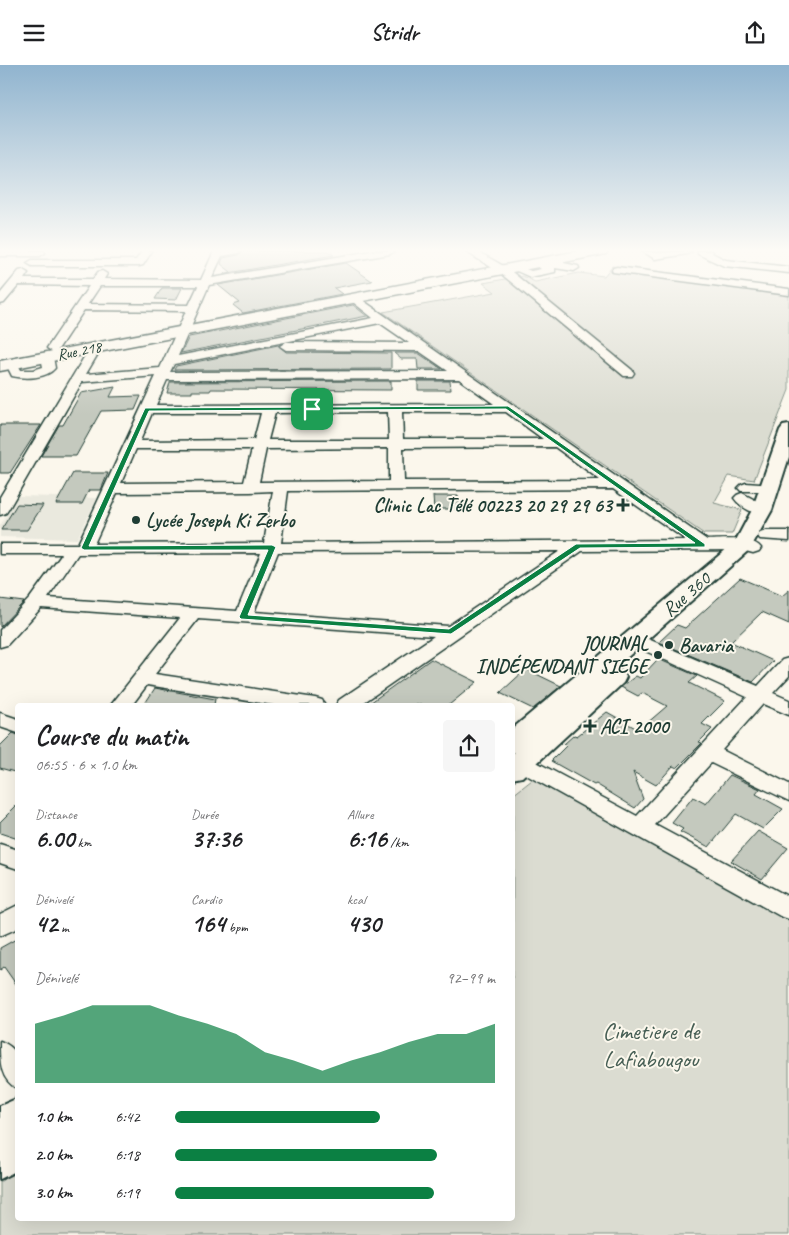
<!DOCTYPE html>
<html lang="fr">
<head>
<meta charset="utf-8">
<style>
  :root { --surface:#fff; --page:#f6f6f6; --text:#202124; --muted:#757577; --accent:#0b8043 }
  body { margin:0; font-family:Caveat,sans-serif; background:var(--page); color:var(--text); height:100vh; display:flex; flex-direction:column; font-size:19px; white-space:nowrap }
  * { box-sizing:border-box; margin:0 }
  p { font-size:16px; color:var(--muted) }
  .icon { flex:none; width:28px; height:28px; fill:none; stroke:currentColor; stroke-width:2; stroke-linecap:round; stroke-linejoin:round }
  .map { position:relative; flex:1; overflow:hidden }
  .sheet { position:absolute; left:15px; top:638px; width:500px; height:518px; display:flex; flex-direction:column; background:var(--surface); border-radius:5px; box-shadow:0 5px 20px #0002 }
  .sheet>* { flex:none }
  .pin { position:absolute; display:grid; place-items:center; width:42px; height:42px; color:#fff; margin:-21px; border-radius:10px; box-shadow:0 2px 8px #0006 }
  .round { display:grid; place-items:center; flex:none; width:52px; height:52px; border-radius:5px; background:var(--page) }
  .head { display:flex; align-items:center; justify-content:space-between; height:85px; padding:0 20px }
  h1 { font-size:28px; font-weight:800; line-height:38px }
  .stats { display:grid; grid-template-columns:repeat(3,1fr); gap:8px; height:85px; padding:5px 20px }
  .stats div { display:grid; align-content:center }
  .stats b { font-size:25px; font-weight:800 }
  .stats small { font-size:14px; font-weight:400 }
  .stats p { font-size:14px }
  .chart { height:140px; padding:10px 20px }
  .chart p { display:flex; justify-content:space-between }
  .chart svg { width:100%; height:90px; margin-top:5px; fill:var(--accent); opacity:.7 }
  ul { padding:0 20px; list-style:none; font-size:16px }
  li { display:grid; grid-template-columns:80px 60px 1fr; align-items:center; height:38px }
  li i { height:12px; border-radius:6px; background:var(--accent) }
  header { display:flex; justify-content:space-between; align-items:center; height:65px; padding:0 20px; background:var(--surface); font-size:22px; font-weight:800 }
  .map>svg:first-child { display:block }
  .built { fill:#eae9de }
  .green { fill:#dbdcd1; stroke:#7d8c82 }
  .building { fill:#c4c9be; stroke:#1f3d34 }
  .lines { fill:none; stroke-linecap:round; stroke-linejoin:round }
  .minor-casing { stroke:#1f3d34; stroke-width:3 }
  .major-casing { stroke:#1f3d34; stroke-width:4 }
  .highway-casing { stroke:#1f3d34; stroke-width:3 }
  .minor { fill:#fbf7ec; fill-rule:evenodd }
  .major { fill:#fbf7ec; fill-rule:evenodd }
  .highway { fill:#fbf7ec; fill-rule:evenodd }
  .route { fill:#0b8043; stroke:#fff; fill-rule:evenodd }
  .poi-dot { fill:#1f3d34; stroke:#fbf7ec; stroke-width:2 }
  .labels { text-anchor:middle; stroke-width:4; stroke-linejoin:round; paint-order:stroke }
  .far-street-label { font-size:16px; fill:#1f3d34; stroke:#fbf7ec }
  .poi-label { font-size:20px; font-weight:bold; fill:#1f3d34; stroke:#fbf7ec; text-anchor:start }
  .street-label { font-size:20px; fill:#1f3d34; stroke:#fbf7ec }
  .near-park-label { font-size:24px; fill:#455d53; stroke:#fbf7ec }
</style>
</head>
<body>
<header><svg class="icon" aria-label="menu" viewBox="0 0 24 24"><path d="M4 6h16M4 12h16M4 18h16"/></svg>Stridr<svg class="icon" aria-label="share" viewBox="0 0 24 24"><path d="M12 15V3M7 8l5-5 5 5M5 13v7h14v-7"/></svg></header>
<div class="map">
<svg width="789" height="1170" viewBox="0 0 789 1170">
  <rect width="100%" height="100%" fill="#fbf7ec"/>
  <filter id="ink" filterUnits="userSpaceOnUse"><feTurbulence type="fractalNoise" baseFrequency=".02" numOctaves="2"/><feDisplacementMap in="SourceGraphic" scale="10" xChannelSelector="R" yChannelSelector="G"/><feConvolveMatrix kernelMatrix="1 2 1 2 8 2 1 2 1" color-interpolation-filters="sRGB"/></filter>
  <g filter="url(#ink)">
    <!-- built -->
    <path class="built" d="M 18,431 L 97,433 L 77,474 L 0,472 L 0,461 Z"/>
    <!-- green -->
    <path class="green" d="M 612,201 L 789,225 L 789,325 L 754,415 L 729,411 L 714,438 L 742,445 L 732,469 L 704,469 L 383,247 L 495,227 L 483,218 L 522,211 L 535,217 L 579,208 L 604,211 Z
      M 537,711 L 789,855 L 789,1170 L 0,1170 L 0,1117 L 17,1104 L 18,1152 L 512,1152 L 513,730 Z"/>
    <!-- building -->
    <path class="building" d="M 243,186 L 328,186 L 334,190 L 223,209 L 231,207 L 221,199 L 223,193 L 239,190 Z
      M 346,198 L 372,216 L 334,223 L 342,229 L 243,248 L 233,240 L 240,238 L 218,220 Z
      M 162,223 L 182,223 L 176,235 L 155,234 Z
      M 353,240 L 367,251 L 181,288 L 189,272 Z
      M 278,280 L 286,287 L 391,288 L 391,304 L 174,305 L 176,301 Z
      M 394,288 L 418,288 L 442,304 L 418,304 L 417,294 L 401,294 Z
      M 391,316 L 391,325 L 211,324 L 210,326 L 192,326 L 192,328 L 167,328 L 170,317 Z
      M 418,316 L 450,316 L 451,325 L 418,325 Z
      M 115,322 L 110,332 L 141,331 L 135,345 L 101,346 L 76,391 L 41,391 L 59,360 L 63,360 L 81,328 Z
      M 0,360 L 41,360 L 10,408 L 0,408 Z
      M 73,408 L 108,408 L 101,425 L 89,425 L 82,439 L 56,439 Z
      M 433,431 L 458,431 L 460,444 L 434,444 Z
      M 17,439 L 43,440 L 27,465 L 1,465 Z
      M 740,513 L 782,531 L 789,525 L 789,559 L 762,547 L 731,577 L 773,596 L 753,617 L 659,577 L 677,560 L 685,563 Z
      M 0,534 L 24,537 L 0,562 Z
      M 431,594 L 477,617 L 449,640 L 367,640 Z
      M 658,594 L 697,611 L 689,618 L 725,636 L 702,659 L 712,664 L 699,677 L 702,678 L 677,703 L 673,701 L 656,720 L 633,707 L 643,734 L 635,743 L 596,719 L 594,720 L 551,696 L 567,680 L 564,679 L 574,670 L 577,671 L 607,647 L 639,665 L 667,641 L 642,628 L 638,631 L 621,622 L 636,611 L 640,613 Z
      M 526,604 L 561,621 L 533,644 L 500,628 Z
      M 155,623 L 215,634 L 214,640 L 144,640 Z
      M 13,668 L 18,670 L 18,708 L 0,703 L 0,681 Z
      M 730,710 L 760,724 L 756,729 L 783,744 L 763,764 L 736,749 L 709,782 L 680,767 L 683,764 L 672,758 L 693,732 L 706,739 Z
      M 18,739 L 18,774 L 0,768 L 0,757 Z
      M 758,766 L 788,783 L 762,814 L 731,796 Z
      M 18,873 L 18,922 L 4,902 L 0,905 L 0,883 Z"/>
    <g class="lines">
      <defs>
        <path id="minor" d="M 0,186 L 44,186 L 45,188 L 40,191 L 0,191 Z
          M 142,186 L 152,186 L 143,200 L 139,201 L 32,201 L 27,198 L 32,195 L 136,195 Z
          M 214,186 L 240,186 L 239,188 L 222,191 L 212,213 L 372,186 L 395,186 L 390,189 L 209,220 L 178,291 L 373,253 L 349,234 L 350,232 L 358,232 L 707,475 C 720,475 753,471 761,483 L 759,486 L 753,488 L 742,485 L 582,486 L 360,640 L 336,640 L 339,635 L 434,571 L 198,554 L 155,609 L 315,633 L 322,635 L 325,640 L 274,640 L 147,620 L 132,640 L 111,640 L 180,553 L 41,543 L 7,580 L 0,582 L 0,565 L 30,533 L 62,489 L 0,489 L 0,479 L 78,479 L 156,311 L 82,317 L 8,445 L 6,448 L 0,450 L 0,432 L 92,279 L 100,279 L 102,282 L 86,309 L 160,303 L 186,246 L 84,245 L 57,286 L 53,287 L 47,283 L 89,221 L 19,220 L 4,238 L 0,239 L 0,229 L 19,206 L 23,205 L 28,208 L 24,214 L 93,214 L 98,207 L 102,206 L 107,209 L 104,214 L 201,215 ZM 100,221 L 198,221 L 189,240 L 88,239 ZM 380,258 L 409,278 L 286,277 L 280,281 L 286,285 L 419,286 L 448,306 L 170,307 L 174,299 ZM 459,314 L 494,339 L 156,340 L 167,315 ZM 388,347 L 389,375 L 268,375 L 275,348 ZM 402,347 L 506,347 L 543,374 L 403,374 ZM 152,348 L 261,348 L 254,375 L 140,376 ZM 555,382 L 600,415 L 404,416 L 403,383 ZM 389,383 L 389,416 L 259,417 L 266,384 ZM 136,384 L 252,384 L 244,417 L 121,418 ZM 613,424 L 686,475 L 281,478 L 288,426 ZM 250,427 L 273,426 L 264,478 L 94,479 L 117,428 ZM 560,486 L 448,561 L 254,547 L 278,487 ZM 261,488 L 237,546 L 48,533 L 78,489 Z
          M 465,186 L 477,186 L 507,203 L 632,305 L 634,308 L 632,311 L 624,311 L 499,207 Z
          M 642,186 L 657,188 L 692,186 L 687,189 L 655,194 Z
          M 698,186 L 713,186 L 712,188 L 726,195 L 789,202 L 789,208 L 724,201 L 698,189 Z
          M 545,194 L 578,201 L 579,203 L 574,206 L 555,203 L 555,207 L 530,212 L 510,203 L 515,200 L 531,206 L 541,204 L 533,198 L 534,196 Z
          M 617,202 L 789,224 L 789,230 L 613,207 L 612,205 L 613,203 Z
          M 47,288 L 53,292 L 55,303 C 46,314 25,314 12,311 L 6,299 L 12,295 L 16,296 L 21,305 L 33,305 L 43,302 L 41,292 Z
          M 746,418 L 774,420 L 777,423 L 774,426 L 741,426 L 738,423 L 741,420 Z
          M 742,428 L 768,442 L 770,445 L 768,448 C 755,451 741,443 734,433 L 737,430 Z
          M 766,466 L 789,466 L 789,476 L 760,474 L 758,471 L 760,468 Z
          M 648,574 L 758,621 L 782,595 L 789,593 L 789,611 L 773,628 L 789,635 L 789,650 L 763,639 L 722,685 L 789,719 L 789,736 L 711,698 L 655,760 L 789,832 L 789,854 L 780,851 L 512,702 L 513,693 L 521,691 L 529,693 L 637,751 L 747,632 L 641,584 L 639,580 L 641,576 Z
          M 0,648 L 18,654 L 18,668 L 0,662 Z
          M 0,779 L 18,785 L 18,804 L 0,798 Z
          M 18,840 L 18,863 L 0,871 L 0,849 Z
          M 0,976 C 24,985 18,1002 18,1024 C 0,1015 0,998 0,976 Z"/>
        <path id="major" d="M 789,360 L 789,392 L 772,445 L 750,484 L 614,604 L 623,606 L 626,612 L 623,618 L 522,712 L 512,714 L 512,689 L 515,687 L 512,688 L 512,664 L 735,477 L 752,445 L 780,365 L 783,361 Z
          M 18,1033 L 18,1105 L 0,1114 L 0,1041 Z"/>
        <path id="highway" d="M 578,186 L 608,186 L 606,189 L 601,190 L 0,306 L 0,296 Z"/>
      </defs>
      <!-- minor casing -->
      <use href="#minor" class="minor-casing"/>
      <!-- major casing -->
      <use href="#major" class="major-casing"/>
      <!-- highway casing -->
      <use href="#highway" class="highway-casing"/>
      <!-- minor -->
      <use href="#minor" class="minor"/>
      <!-- major -->
      <use href="#major" class="major"/>
      <!-- highway -->
      <use href="#highway" class="highway"/>
    </g>
  </g>
  <!-- sky -->
  <linearGradient id="sky" x2="0" y2="1"><stop stop-color="#90b4cf"/><stop offset="0.53" stop-color="#fdfbf6"/><stop offset="1" stop-color="#fdfbf6" stop-opacity="0"/></linearGradient>
  <rect width="789" height="350" fill="url(#sky)"/>
  <!-- route -->
  <path class="route" d="M 508,341 L 705,479 L 705,482 L 580,483 L 451,569 L 241,554 L 239,552 L 268,485 L 84,485 L 81,483 L 145,343 ZM 506,344 L 695,478 L 576,479 L 449,564 L 248,550 L 276,482 L 272,480 L 89,481 L 149,346 Z"/>
  <!-- markers -->
  <g class="poi-dot">
    <path d="M620.5 432.5h5v5h5v5h-5v5h-5v-5h-5v-5h5z"/>
    <circle cx="136" cy="455" r="5"/>
    <circle cx="669" cy="580" r="5"/>
    <circle cx="658" cy="590" r="5"/>
    <path d="M587.5 653.5h5v5h5v5h-5v5h-5v-5h-5v-5h5z"/>
  </g>
  <g class="labels">
    <!-- far-street labels -->
    <g class="far-street-label">
      <text transform="translate(79 285) rotate(-11)" y="6">Rue 218</text>
    </g>
    <!-- poi labels -->
    <g class="poi-label">
      <text x="612" y="447" text-anchor="end">Clinic Lac Télé 00223 20 29 29 63</text>
      <text x="146" y="462">Lycée Joseph Ki Zerbo</text>
      <text x="648" y="585" text-anchor="end">JOURNAL<tspan x="648" dy="23">INDÉPENDANT SIEGE</tspan></text>
      <text x="679" y="587">Bavaria</text>
      <text x="600" y="668">ACI 2000</text>
    </g>
    <!-- street labels -->
    <g class="street-label">
      <text transform="translate(686 529) rotate(-41)" y="7">Rue 360</text>
    </g>
    <!-- near-park labels -->
    <g class="near-park-label">
      <text x="651" y="974">Cimetiere de<tspan x="651" dy="28">Lafiabougou</tspan></text>
    </g>
  </g>
</svg>
<div class="pin" style="left:312px;top:344px;background:#1e9e55"><svg class="icon" aria-label="arrive" viewBox="0 0 24 24"><path d="M6 21V4h12l-3 4 3 4H6"/></svg></div>
<section class="sheet">
<div class="head"><div><h1>Course du matin</h1><p>06:55 · 6 × 1.0 km</p></div><a class="round"><svg class="icon" aria-label="share" viewBox="0 0 24 24"><path d="M12 15V3M7 8l5-5 5 5M5 13v7h14v-7"/></svg></a></div>
<div class="stats">
<div><p>Distance</p><b>6.00<small> km</small></b></div>
<div><p>Durée</p><b>37:36</b></div>
<div><p>Allure</p><b>6:16<small> /km</small></b></div>
</div>
<div class="stats">
<div><p>Dénivelé</p><b>42<small> m</small></b></div>
<div><p>Cardio</p><b>164<small> bpm</small></b></div>
<div><p>kcal</p><b>430</b></div>
</div>
<div class="chart"><p><span>Dénivelé</span>92–99 m</p>
<svg viewBox="0 0 160 44" preserveAspectRatio="none"><path d="M0 44V15L10 11L20 6L30 6L40 6L50 11L60 15L70 20L80 29L90 33L100 38L110 33L120 29L130 24L140 20L150 20L160 15V44z"/></svg>
</div>
<ul>
<li><b>1.0 km</b>6:42<i style="width:64%"></i></li>
<li><b>2.0 km</b>6:18<i style="width:82%"></i></li>
<li><b>3.0 km</b>6:19<i style="width:81%"></i></li>
</ul>
</section>
</div>
</body>
</html>
